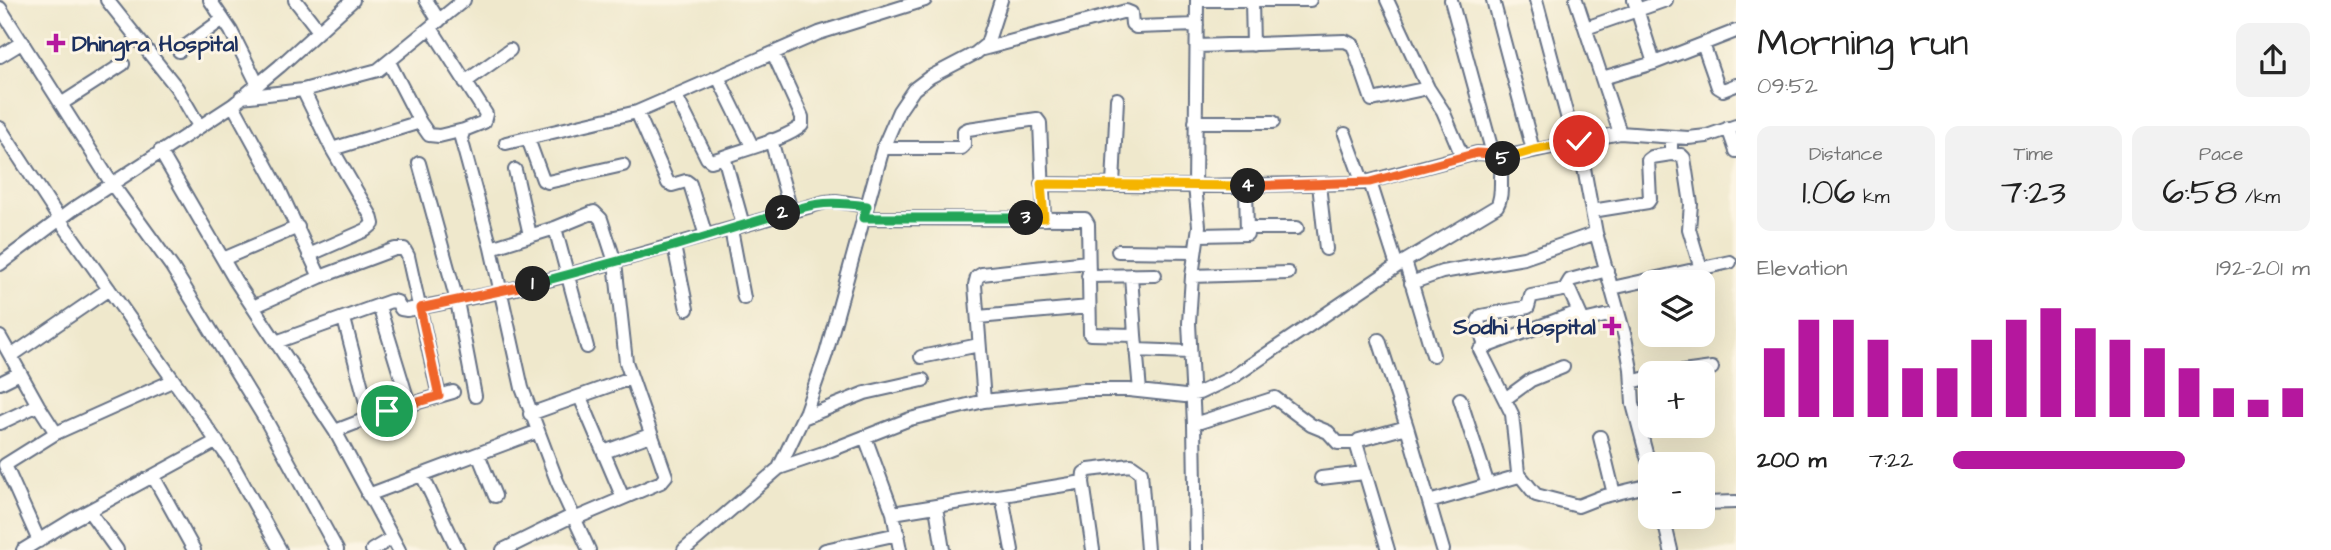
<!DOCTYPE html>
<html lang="en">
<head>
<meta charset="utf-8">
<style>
  :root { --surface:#fff; --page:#f2f2f2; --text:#222; --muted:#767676; --accent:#b5179e }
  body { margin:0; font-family:"Architects Daughter",sans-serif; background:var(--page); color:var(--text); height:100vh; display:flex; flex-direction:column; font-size:26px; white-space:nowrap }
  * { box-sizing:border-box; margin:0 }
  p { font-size:23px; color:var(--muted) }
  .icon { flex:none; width:38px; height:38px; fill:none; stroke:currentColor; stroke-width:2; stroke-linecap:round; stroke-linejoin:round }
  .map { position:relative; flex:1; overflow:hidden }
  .drawer { display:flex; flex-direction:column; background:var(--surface); width:595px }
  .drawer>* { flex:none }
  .buttons { position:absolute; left:1638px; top:270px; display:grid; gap:14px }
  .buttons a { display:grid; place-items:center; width:77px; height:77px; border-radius:14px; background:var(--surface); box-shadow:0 7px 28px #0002; font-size:35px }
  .pin { position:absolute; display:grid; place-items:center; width:60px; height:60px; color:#fff; margin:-30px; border:4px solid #fff; border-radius:50%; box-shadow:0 2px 7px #0007 }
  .km { position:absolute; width:35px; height:35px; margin:-18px; border-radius:50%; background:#222; color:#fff; font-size:19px; line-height:35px; text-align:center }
  .round { display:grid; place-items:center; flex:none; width:74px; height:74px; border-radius:14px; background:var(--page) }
  .headline { display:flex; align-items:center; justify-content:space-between; height:119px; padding:0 21px }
  h1 { font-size:38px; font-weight:600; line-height:52px }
  .stats { display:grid; grid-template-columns:repeat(3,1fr); gap:10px; height:119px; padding:7px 21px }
  .stats div { display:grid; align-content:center; border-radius:14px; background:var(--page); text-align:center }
  .stats b { font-size:35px; font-weight:600 }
  .stats small { font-size:19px; font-weight:400 }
  .stats p { font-size:19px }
  .chart { height:196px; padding:14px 21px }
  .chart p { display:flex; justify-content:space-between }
  .chart svg { width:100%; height:126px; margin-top:7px; stroke:var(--accent); stroke-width:6 }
  ul { padding:0 21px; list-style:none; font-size:23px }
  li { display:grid; grid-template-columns:112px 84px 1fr; align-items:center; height:52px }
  li i { height:18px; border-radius:9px; background:var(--accent) }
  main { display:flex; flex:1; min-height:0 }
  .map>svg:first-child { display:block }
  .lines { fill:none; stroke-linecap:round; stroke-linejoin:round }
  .minor-casing { stroke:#657084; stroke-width:16 }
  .minor { stroke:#fff; stroke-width:12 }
  .split-1-casing { stroke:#fff; stroke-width:14 }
  .split-2-casing { stroke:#fff; stroke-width:14 }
  .split-3-casing { stroke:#fff; stroke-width:14 }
  .split-4-casing { stroke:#fff; stroke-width:14 }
  .split-5-casing { stroke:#fff; stroke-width:14 }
  .split-6-casing { stroke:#fff; stroke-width:14 }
  .split-1 { stroke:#f0652b; stroke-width:9 }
  .split-2 { stroke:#22a559; stroke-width:9 }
  .split-3 { stroke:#22a559; stroke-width:9 }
  .split-4 { stroke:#f5b400; stroke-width:9 }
  .split-5 { stroke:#f0652b; stroke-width:9 }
  .split-6 { stroke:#f5b400; stroke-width:9 }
  .poi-dot { fill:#b5179e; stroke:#fcf5e5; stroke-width:2.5 }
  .labels { text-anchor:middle; stroke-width:6; stroke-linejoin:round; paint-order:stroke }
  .poi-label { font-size:23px; font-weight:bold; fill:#1b2f5e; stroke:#fcf5e5; text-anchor:start }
</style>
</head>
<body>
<main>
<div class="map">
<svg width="1736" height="550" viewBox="0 0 1736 550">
  <rect width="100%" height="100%" fill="#fcf5e5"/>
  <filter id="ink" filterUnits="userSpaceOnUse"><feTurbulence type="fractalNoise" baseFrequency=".0143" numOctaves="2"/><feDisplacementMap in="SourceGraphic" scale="14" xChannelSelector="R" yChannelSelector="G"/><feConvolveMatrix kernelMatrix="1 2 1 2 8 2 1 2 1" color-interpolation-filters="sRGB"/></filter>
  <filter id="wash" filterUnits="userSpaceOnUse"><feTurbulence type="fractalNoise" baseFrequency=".00686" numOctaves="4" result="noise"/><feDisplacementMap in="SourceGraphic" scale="28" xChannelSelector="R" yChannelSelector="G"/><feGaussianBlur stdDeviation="1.57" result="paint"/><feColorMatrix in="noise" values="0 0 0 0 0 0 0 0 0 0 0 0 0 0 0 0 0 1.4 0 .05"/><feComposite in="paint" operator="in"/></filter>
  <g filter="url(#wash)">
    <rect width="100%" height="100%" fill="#efe8cc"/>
  </g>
  <g filter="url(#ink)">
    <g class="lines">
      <defs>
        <path id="minor" d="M 107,0 L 177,88 L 199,126
          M 210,0 L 231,31 L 257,83
          M 295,0 L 319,31
          M 426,0 L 439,21
          M 1387,0 L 1428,88 L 1443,111 L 1462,156
          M 1451,0 L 1493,154
          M 1493,0 L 1533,150
          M 1536,0 L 1574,142
          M 1576,0 L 1620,133
          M 1634,0 L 1654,63
          M 1252,1 L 1253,45
          M 0,8 L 112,184 L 172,267 L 267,422 L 337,550
          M 431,28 L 486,114 L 484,122 L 464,130 L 461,138 L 491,248 L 522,388 L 557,481 L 589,550
          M 1586,28 L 1666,0
          M 1703,44 L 1718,87 L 1723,90 L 1736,85
          M 1197,46 L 1345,41 L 1353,45 L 1372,100 L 1428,88
          M 983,49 L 1126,11 L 1131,13 L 1132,24 L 1136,27 L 1197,25
          M 179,51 L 223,19
          M 0,56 L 23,42
          M 389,62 L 420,122 L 429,135 L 439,136 L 464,130
          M 718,77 L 752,146
          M 1602,78 L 1654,63 L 1736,31
          M 465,82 L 510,50
          M 303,90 L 332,149 L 371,216 L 373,224 L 366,230 L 309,255
          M 676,96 L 707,158 L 711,161 L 721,158 L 725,160 L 743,225
          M 241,97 L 303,90 L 378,70 L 464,0
          M 61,104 L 123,64
          M 233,105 L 279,189 L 320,277
          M 637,112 L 668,183 L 672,185 L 686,181 L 690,184 L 706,236
          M 1195,122 L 1273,122
          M 0,128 L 60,220 L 230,460 L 280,550
          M 1728,128 L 1736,151
          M 1345,134 L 1363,183
          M 1671,137 L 1671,154 L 1681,155 L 1684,158 L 1691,204 L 1689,229 L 1701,269
          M 528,139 L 543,180 L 548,182 L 623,165
          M 771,140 L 791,211
          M 1579,141 L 1596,233 L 1625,337 L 1631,369 L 1633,404 L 1650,468
          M 506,143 L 637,112 L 819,33 L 925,0
          M 883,148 L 961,148 L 964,145 L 964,131 L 968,129 L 1037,119 L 1040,123 L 1044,218
          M 332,149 L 420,122
          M 160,151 L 235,280 L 335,431 L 399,550
          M 721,158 C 741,150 788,139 802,125 L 802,117 L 773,53
          M 419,163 L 457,301 L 475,396
          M 515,170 L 530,235
          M 1370,182 L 1397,266
          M 1041,184 L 1195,186 L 1363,183 L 1477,153 L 1493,154 L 1504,159
          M 1319,184 L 1326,249
          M 1113,185 L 1117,99
          M 1592,211 L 1648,202 L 1650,199 L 1648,160 L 1652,157 L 1671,154
          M 863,218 L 1085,219 L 1088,224 L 1090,334 L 1135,335 L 1140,391
          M 555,228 L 587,347
          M 1248,228 L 1297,228
          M 731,229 L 744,298
          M 1199,235 L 1247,234 L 1246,186
          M 674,246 L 687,309
          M 491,248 L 555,228 L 594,212 L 601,219 L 615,262 L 626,362 L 666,476 L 661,482 L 574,519
          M 1118,251 L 1195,252
          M 223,259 L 298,227
          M 1405,261 L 1433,355
          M 0,264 L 72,210 L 233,105 L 280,66 L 353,0
          M 1607,270 L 1570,280 L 1567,285 L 1583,321 L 1618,313
          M 1131,275 L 1135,335
          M 1088,276 L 1155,275
          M 1192,276 L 1288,273
          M 1411,283 L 1442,272 L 1524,258 L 1596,233
          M 1612,288 L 1730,262
          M 379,306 L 409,404
          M 253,307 L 320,277 L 395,249 L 404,249 L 408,256 L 439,396
          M 1578,312 L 1485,347 L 1480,350 L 1512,414 L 1518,473 L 1536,495 L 1578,506 L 1601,497 L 1650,485
          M 978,317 L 1089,307
          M 344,319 L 370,418
          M 0,337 L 38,405 L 56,433
          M 1379,340 L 1407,427 L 1443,550
          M 276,342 L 391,301 L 397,302 L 401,309 L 407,310 L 500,292 L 568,275 L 825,202 L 836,201 L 867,206
          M 1485,347 L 1478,321 L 1481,316 L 1528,307 L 1531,296 L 1568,289
          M 1136,350 L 1190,352
          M 11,356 L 109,289
          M 921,357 L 979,345
          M 1675,373 L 1712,368
          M 1632,382 L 1650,377
          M 0,383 L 20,373
          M 580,397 L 623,498
          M 1460,399 L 1488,485
          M 1505,399 L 1531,380 L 1563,367
          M 984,401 L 975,285 L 977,277 L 982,274 L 1087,262
          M 530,414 L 631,378
          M 803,418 L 865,393 L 923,380
          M 0,423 L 38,405
          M 1194,424 L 1275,398 L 1311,425 L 1328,432 L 1338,443 L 1356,443
          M 335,431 L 387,411 L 453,392
          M 865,437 L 893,513 L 900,550
          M 1600,437 L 1614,494
          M 604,452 L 650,435
          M 478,454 L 495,496
          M 779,468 L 826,452 L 910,419 L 984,401 L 1082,390 L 1129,390 L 1185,396 L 1199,393 L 1233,377 L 1397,266 L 1497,206 C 1506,191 1495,168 1508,156 L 1620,133 L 1688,138 L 1707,136 L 1736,126
          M 422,475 L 458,550
          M 153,476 L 194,550
          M 1321,478 L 1364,473
          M 368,495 L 536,432
          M 1002,496 L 1012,550
          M 1429,502 L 1519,476
          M 1703,503 L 1736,502
          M 936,507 L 943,550
          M 89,511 L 117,550
          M 893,513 L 1083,482
          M 1663,516 L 1671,550
          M 39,541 L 5,465 L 56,433 L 172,381
          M 23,550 L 72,520 L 217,441
          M 372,550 L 392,538
          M 503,550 L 572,516
          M 684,550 L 779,468 L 806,411 L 826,354 L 883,148 L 899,111 L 914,89 L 930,77 L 976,53 L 987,44 L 1001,0
          M 825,550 L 898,534
          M 1093,550 L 1083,482 L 1084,473 L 1089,470 L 1131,465 L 1141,472 L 1147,550
          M 1196,550 L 1194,424 L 1189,323 L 1192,276 L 1199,226 L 1195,186 L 1197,0 L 1310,0
          M 1388,550 L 1356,443 L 1359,440 L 1407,427"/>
      </defs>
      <!-- minor casing -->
      <use href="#minor" class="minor-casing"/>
      <!-- minor -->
      <use href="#minor" class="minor"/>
    </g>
  </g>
  <g class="lines" filter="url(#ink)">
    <defs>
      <path id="split-1" d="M 387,411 L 439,396 L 420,308 L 533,284"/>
      <path id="split-2" d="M 533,284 L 674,246 L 783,213"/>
      <path id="split-3" d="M 783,213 C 818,202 831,201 867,206 L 863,218 L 1026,218"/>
      <path id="split-4" d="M 1026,218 L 1044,218 L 1041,184 L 1248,186"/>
      <path id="split-5" d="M 1248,186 L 1370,182 L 1477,153 L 1493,154 L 1503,159"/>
      <path id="split-6" d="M 1503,159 L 1534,150 L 1579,141"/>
    </defs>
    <!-- split-1 casing -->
    <use href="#split-1" class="split-1-casing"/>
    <!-- split-2 casing -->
    <use href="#split-2" class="split-2-casing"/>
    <!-- split-3 casing -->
    <use href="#split-3" class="split-3-casing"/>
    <!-- split-4 casing -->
    <use href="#split-4" class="split-4-casing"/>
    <!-- split-5 casing -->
    <use href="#split-5" class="split-5-casing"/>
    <!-- split-6 casing -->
    <use href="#split-6" class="split-6-casing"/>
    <!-- split-1 -->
    <use href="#split-1" class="split-1"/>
    <!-- split-2 -->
    <use href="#split-2" class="split-2"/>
    <!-- split-3 -->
    <use href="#split-3" class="split-3"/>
    <!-- split-4 -->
    <use href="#split-4" class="split-4"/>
    <!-- split-5 -->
    <use href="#split-5" class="split-5"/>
    <!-- split-6 -->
    <use href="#split-6" class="split-6"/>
  </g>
  <!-- markers -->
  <g class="poi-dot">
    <path d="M52.5 32.5h7v7h7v7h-7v7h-7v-7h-7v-7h7z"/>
    <path d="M1608.5 315.5h7v7h7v7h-7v7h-7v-7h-7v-7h7z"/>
  </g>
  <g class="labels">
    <!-- poi labels -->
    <g class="poi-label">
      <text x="72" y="51">Dhingra Hospital</text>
      <text x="1596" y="334" text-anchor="end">Sodhi Hospital</text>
    </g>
  </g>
</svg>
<div class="buttons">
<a><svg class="icon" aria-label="layers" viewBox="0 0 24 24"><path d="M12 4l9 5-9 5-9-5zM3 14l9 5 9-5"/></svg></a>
<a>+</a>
<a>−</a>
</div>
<div class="pin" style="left:387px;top:411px;background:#1e9e55"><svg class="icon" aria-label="arrive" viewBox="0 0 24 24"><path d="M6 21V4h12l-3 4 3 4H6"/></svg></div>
<div class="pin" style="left:1579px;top:141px;background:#d93025"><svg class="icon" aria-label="check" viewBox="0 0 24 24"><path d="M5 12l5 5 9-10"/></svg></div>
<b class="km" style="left:533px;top:284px">1</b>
<b class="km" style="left:783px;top:213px">2</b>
<b class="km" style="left:1026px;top:218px">3</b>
<b class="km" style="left:1248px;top:186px">4</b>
<b class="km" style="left:1503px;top:159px">5</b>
</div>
<section class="drawer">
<div class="headline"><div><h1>Morning run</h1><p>09:52</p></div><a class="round"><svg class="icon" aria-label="share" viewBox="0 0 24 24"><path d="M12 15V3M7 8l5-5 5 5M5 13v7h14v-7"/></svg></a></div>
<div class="stats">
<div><p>Distance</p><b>1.06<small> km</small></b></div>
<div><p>Time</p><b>7:23</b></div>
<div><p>Pace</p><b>6:58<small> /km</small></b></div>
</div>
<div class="chart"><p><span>Elevation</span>192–201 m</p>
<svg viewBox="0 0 160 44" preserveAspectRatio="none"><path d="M5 44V20M15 44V10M25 44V10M35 44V17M45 44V27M55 44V27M65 44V17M75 44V10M85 44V6M95 44V13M105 44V17M115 44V20M125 44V27M135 44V34M145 44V38M155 44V34"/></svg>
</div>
<ul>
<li><b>200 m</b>7:22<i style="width:65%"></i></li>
</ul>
</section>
</main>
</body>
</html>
